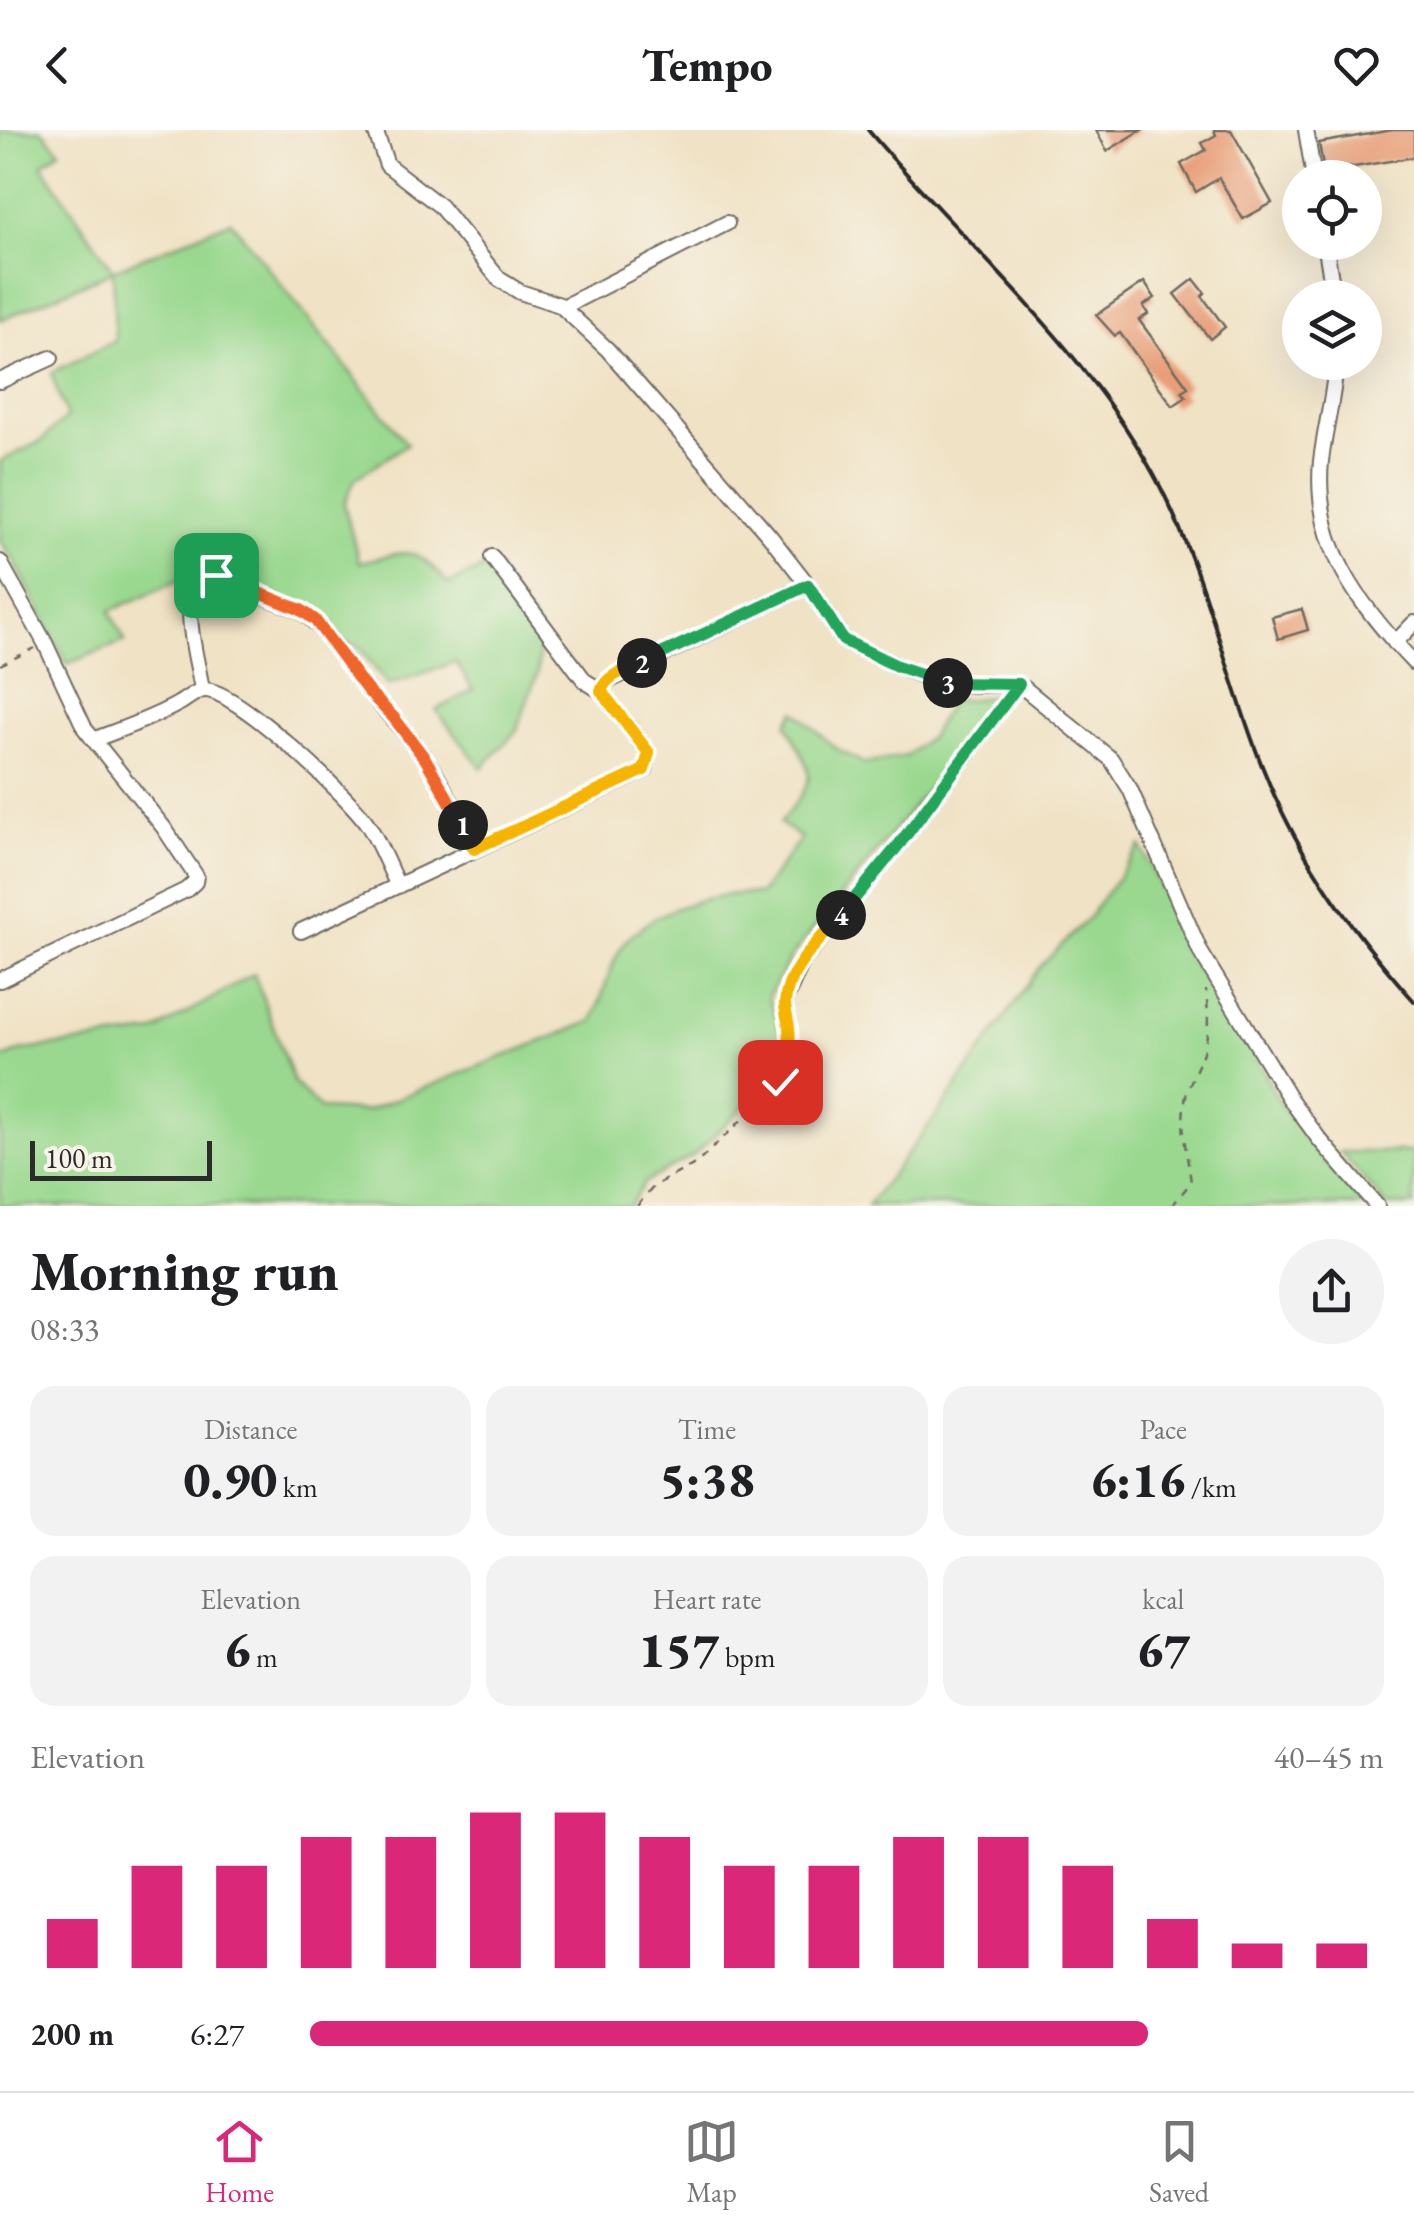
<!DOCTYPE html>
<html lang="en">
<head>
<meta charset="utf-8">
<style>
  :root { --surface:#fff; --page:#f2f2f2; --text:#202124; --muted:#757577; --line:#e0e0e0; --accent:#db2777 }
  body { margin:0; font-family:"EB Garamond",serif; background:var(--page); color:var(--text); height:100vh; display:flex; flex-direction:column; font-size:38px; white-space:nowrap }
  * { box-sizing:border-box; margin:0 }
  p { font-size:32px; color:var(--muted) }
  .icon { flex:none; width:55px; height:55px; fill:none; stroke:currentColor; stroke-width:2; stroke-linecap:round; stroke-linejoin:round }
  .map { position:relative; height:1076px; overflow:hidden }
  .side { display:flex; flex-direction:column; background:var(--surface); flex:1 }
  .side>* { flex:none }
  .controls { position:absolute; left:1282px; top:30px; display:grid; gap:20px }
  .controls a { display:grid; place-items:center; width:100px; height:100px; border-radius:50%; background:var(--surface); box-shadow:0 10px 40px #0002; font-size:50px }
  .scale { position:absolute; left:30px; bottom:25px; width:182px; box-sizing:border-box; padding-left:10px; border:5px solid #2b2b2b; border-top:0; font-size:28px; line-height:35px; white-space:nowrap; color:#2b2b2b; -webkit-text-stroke:8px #f7f3e8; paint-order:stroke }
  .pin { position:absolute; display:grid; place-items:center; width:85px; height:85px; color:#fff; margin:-42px; border-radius:20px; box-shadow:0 5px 15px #0006 }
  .km { position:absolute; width:50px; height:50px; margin:-25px; border-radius:50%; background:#222; color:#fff; font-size:28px; line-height:50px; text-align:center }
  .round { display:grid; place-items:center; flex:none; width:105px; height:105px; border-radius:52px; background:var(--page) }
  .summary { display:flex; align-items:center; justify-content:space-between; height:170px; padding:0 30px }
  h1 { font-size:55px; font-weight:800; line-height:75px }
  .stats { display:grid; grid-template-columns:repeat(3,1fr); gap:15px; height:170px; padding:10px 30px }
  .stats div { display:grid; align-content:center; border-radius:25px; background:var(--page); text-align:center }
  .stats b { font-size:50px; font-weight:800 }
  .stats small { font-size:28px; font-weight:400 }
  .stats p { font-size:28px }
  .chart { height:280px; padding:20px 30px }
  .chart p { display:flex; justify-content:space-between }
  .chart svg { width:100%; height:180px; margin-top:10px; stroke:var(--accent); stroke-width:6 }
  ul { padding:0 30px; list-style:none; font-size:32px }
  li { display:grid; grid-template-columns:160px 120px 1fr; align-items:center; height:75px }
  li i { height:25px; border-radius:12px; background:var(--accent) }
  header { display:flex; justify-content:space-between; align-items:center; height:130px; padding:0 30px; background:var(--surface); font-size:45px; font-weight:800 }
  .tabs { display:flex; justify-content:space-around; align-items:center; height:140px; border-top:2px solid var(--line); background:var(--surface); font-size:28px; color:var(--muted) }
  .tabs a { display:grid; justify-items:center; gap:5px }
  .tabs .selected { color:var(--accent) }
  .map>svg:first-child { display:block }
  .green { fill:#99d88e; stroke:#62825c; stroke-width:2.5 }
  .building { fill:#e89e77 }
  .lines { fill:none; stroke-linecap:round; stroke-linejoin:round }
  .minor-casing { stroke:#706b61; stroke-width:18 }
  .path { stroke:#706b61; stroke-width:2.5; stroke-dasharray:8 8; stroke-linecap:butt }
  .minor { stroke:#fff; stroke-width:14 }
  .rail { stroke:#2b2b2b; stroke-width:4 }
  .split-1-casing { stroke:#fff; stroke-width:20 }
  .split-2-casing { stroke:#fff; stroke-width:20 }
  .split-3-casing { stroke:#fff; stroke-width:20 }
  .split-4-casing { stroke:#fff; stroke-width:20 }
  .split-5-casing { stroke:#fff; stroke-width:20 }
  .split-1 { stroke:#f0652b; stroke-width:12 }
  .split-2 { stroke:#f5b400; stroke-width:12 }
  .split-3 { stroke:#22a559; stroke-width:12 }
  .split-4 { stroke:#22a559; stroke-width:12 }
  .split-5 { stroke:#f5b400; stroke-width:12 }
</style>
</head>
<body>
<header><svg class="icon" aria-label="back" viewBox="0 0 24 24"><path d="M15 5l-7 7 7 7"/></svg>Tempo<svg class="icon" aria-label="heart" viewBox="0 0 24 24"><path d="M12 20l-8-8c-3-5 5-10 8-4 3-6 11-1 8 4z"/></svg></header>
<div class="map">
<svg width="1414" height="1076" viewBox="0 0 1414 1076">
  <rect width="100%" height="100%" fill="#f7f3e8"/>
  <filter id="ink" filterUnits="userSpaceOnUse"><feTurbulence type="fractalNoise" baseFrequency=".01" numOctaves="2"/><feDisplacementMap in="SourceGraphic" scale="20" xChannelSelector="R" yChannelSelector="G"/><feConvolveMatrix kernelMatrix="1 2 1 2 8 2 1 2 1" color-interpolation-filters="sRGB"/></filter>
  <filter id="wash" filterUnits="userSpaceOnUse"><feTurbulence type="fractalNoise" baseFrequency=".0048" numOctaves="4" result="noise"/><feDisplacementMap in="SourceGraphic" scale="40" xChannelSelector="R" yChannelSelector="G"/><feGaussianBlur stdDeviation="2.25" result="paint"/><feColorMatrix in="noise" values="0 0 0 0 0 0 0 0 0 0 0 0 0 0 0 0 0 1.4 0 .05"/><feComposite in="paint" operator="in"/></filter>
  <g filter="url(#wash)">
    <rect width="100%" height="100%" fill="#f0e2c4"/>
    <!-- green -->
    <path class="green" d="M 0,0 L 42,0 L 60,21 L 42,35 L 113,140 L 231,91 L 407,314 L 355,349 L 344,374 L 359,432 C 410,422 412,412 448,454 L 492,434 L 541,503 L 537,544 L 517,600 L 482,638 L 436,580 L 473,560 L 456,532 L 388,555 L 358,516 L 342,513 L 306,479 L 206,438 L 110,481 L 125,511 L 67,534 L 13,429 L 0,411 L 0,331 L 40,312 L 67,287 L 51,243 L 115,211 L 113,141 L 0,190 Z
      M 1003,566 L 791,827 L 768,867 C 782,899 787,917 771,950 L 694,1025 L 645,1052 L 629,1076 L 0,1076 L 0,929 L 24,920 L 152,903 L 254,844 L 294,953 L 320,979 L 366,981 L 593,891 C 602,870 607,845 617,825 C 638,782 716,760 760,764 L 801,708 L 780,693 C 820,642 814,651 787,594 L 795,581 L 834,617 L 865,634 L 906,626 L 930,607 L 951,571 Z
      M 1141,716 L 1188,814 L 1253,920 L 1278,970 L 1325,1031 L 1366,1076 L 867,1076 L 945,974 L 1039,838 L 1088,788 Z
      M 1414,1022 L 1414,1076 L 1387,1076 L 1340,1022 Z"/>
    <g id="blocks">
      <!-- building -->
      <path class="building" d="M 1096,0 L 1142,0 L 1107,21 Z
        M 1214,0 L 1231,0 L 1272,73 L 1243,89 L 1219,48 L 1196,62 L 1181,34 L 1206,20 L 1202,13 L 1216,5 Z
        M 1392,0 L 1414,0 L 1414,27 L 1324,42 L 1319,13 Z
        M 1194,149 L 1205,163 L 1202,166 L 1225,197 L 1210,209 L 1175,164 Z
        M 1144,152 L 1155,168 L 1143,176 L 1148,184 L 1139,190 L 1188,257 L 1182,261 L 1186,267 L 1173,276 L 1120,203 L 1115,206 L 1096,185 Z
        M 1302,479 L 1308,500 L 1278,509 L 1272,487 Z"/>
    </g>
  </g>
  <g filter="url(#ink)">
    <use href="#blocks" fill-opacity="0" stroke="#706b61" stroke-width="2.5"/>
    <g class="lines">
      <defs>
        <path id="minor" d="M 375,0 L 387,35 L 440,76 L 499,149 L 520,162 L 560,175 L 608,220 L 769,405 L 808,455 L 843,510 L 897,536 L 939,552 L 973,555 L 1019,554 L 1111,629 L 1130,659 L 1201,823 L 1290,969 L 1319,1009 L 1377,1076
          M 1306,0 L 1314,48
          M 1325,112 L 1334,168
          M 563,177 L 727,93
          M 1336,232 C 1334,266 1325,298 1321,331 C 1313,416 1359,475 1414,533
          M 0,251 L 51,228
          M 492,427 L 585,551 L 601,561
          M 0,432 L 45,513 L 85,599 L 164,698 L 196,746 L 195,752 L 186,760 L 0,850
          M 1395,513 L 1414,493
          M 202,560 C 197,525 177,471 204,442 L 301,481 C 326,498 343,528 361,552 C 382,579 407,602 426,630 C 446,658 459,689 474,719
          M 93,610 C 121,599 151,589 178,574 C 186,570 195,561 204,560 C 233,557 351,668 368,695 C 380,714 388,736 398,756
          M 301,801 L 645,640 L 649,623 L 601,561 L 604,553 L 808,455
          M 786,884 L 785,870 L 802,832 L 901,712 L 1019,554"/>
      </defs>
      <!-- minor casing -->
      <use href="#minor" class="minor-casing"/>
      <!-- path -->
      <path class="path" d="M 0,535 L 35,518
        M 637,1076 L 655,1055 L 697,1033 L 781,952 L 788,936 L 789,897
        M 1172,1076 L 1191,1052 C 1187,1022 1179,996 1186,966 C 1190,951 1198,937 1203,922 C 1210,901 1208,881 1206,860"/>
      <!-- minor -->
      <use href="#minor" class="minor"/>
      <!-- rail -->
      <path class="rail" d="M 868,0 C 964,114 1082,213 1154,345 C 1204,436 1224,540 1262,636 C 1296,724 1352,802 1414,871"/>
    </g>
  </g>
  <g class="lines" filter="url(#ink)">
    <defs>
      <path id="split-1" d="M 216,445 L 301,480 L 315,490 L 367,560 L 394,588 L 426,630 L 463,695"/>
      <path id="split-2" d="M 463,695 L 474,719 L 644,640 L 649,623 L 601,561 C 607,544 627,540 642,533"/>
      <path id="split-3" d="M 642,533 L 808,455 L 843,510 L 897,536 L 948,553"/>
      <path id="split-4" d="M 841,785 L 901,712 L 1019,554 L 948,553"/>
      <path id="split-5" d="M 780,952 C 788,935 791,916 789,897 C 788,889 785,881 785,873 C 787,839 821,810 841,785"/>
    </defs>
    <!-- split-1 casing -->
    <use href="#split-1" class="split-1-casing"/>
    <!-- split-2 casing -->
    <use href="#split-2" class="split-2-casing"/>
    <!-- split-3 casing -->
    <use href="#split-3" class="split-3-casing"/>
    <!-- split-4 casing -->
    <use href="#split-4" class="split-4-casing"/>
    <!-- split-5 casing -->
    <use href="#split-5" class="split-5-casing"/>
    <!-- split-1 -->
    <use href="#split-1" class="split-1"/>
    <!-- split-2 -->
    <use href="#split-2" class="split-2"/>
    <!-- split-3 -->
    <use href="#split-3" class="split-3"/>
    <!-- split-4 -->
    <use href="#split-4" class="split-4"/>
    <!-- split-5 -->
    <use href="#split-5" class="split-5"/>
  </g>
</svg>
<div class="controls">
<a><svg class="icon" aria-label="locate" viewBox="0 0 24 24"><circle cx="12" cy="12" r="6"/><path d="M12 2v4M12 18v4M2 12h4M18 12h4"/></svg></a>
<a><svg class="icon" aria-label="layers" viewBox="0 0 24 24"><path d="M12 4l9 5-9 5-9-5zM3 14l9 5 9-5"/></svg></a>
</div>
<div class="scale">100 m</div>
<div class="pin" style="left:216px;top:445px;background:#1e9e55"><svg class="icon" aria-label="arrive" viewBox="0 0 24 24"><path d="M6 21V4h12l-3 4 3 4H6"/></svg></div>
<div class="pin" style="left:780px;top:952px;background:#d93025"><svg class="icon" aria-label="check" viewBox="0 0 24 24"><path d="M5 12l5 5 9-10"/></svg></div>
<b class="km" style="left:463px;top:695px">1</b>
<b class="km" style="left:642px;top:533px">2</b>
<b class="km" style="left:948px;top:553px">3</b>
<b class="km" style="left:841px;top:785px">4</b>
</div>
<section class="side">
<div class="summary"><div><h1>Morning run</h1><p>08:33</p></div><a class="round"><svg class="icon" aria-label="share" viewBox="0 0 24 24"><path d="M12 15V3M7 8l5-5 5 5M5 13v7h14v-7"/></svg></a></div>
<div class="stats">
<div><p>Distance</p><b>0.90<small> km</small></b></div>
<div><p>Time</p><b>5:38</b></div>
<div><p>Pace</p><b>6:16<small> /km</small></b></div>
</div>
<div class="stats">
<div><p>Elevation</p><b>6<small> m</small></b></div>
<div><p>Heart rate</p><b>157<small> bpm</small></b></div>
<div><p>kcal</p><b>67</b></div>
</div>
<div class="chart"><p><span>Elevation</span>40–45 m</p>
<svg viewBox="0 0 160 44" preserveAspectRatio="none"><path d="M5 44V32M15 44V19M25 44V19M35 44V12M45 44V12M55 44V6M65 44V6M75 44V12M85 44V19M95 44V19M105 44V12M115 44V12M125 44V19M135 44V32M145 44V38M155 44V38"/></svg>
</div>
<ul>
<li><b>200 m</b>6:27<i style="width:78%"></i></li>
</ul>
</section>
<nav class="tabs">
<a class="selected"><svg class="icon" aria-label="home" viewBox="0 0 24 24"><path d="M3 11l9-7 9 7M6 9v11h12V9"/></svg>Home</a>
<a><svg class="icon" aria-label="map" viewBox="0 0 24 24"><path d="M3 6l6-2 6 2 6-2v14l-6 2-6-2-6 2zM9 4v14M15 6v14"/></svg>Map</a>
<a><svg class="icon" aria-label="saved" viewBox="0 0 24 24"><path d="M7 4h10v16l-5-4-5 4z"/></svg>Saved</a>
</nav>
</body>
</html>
